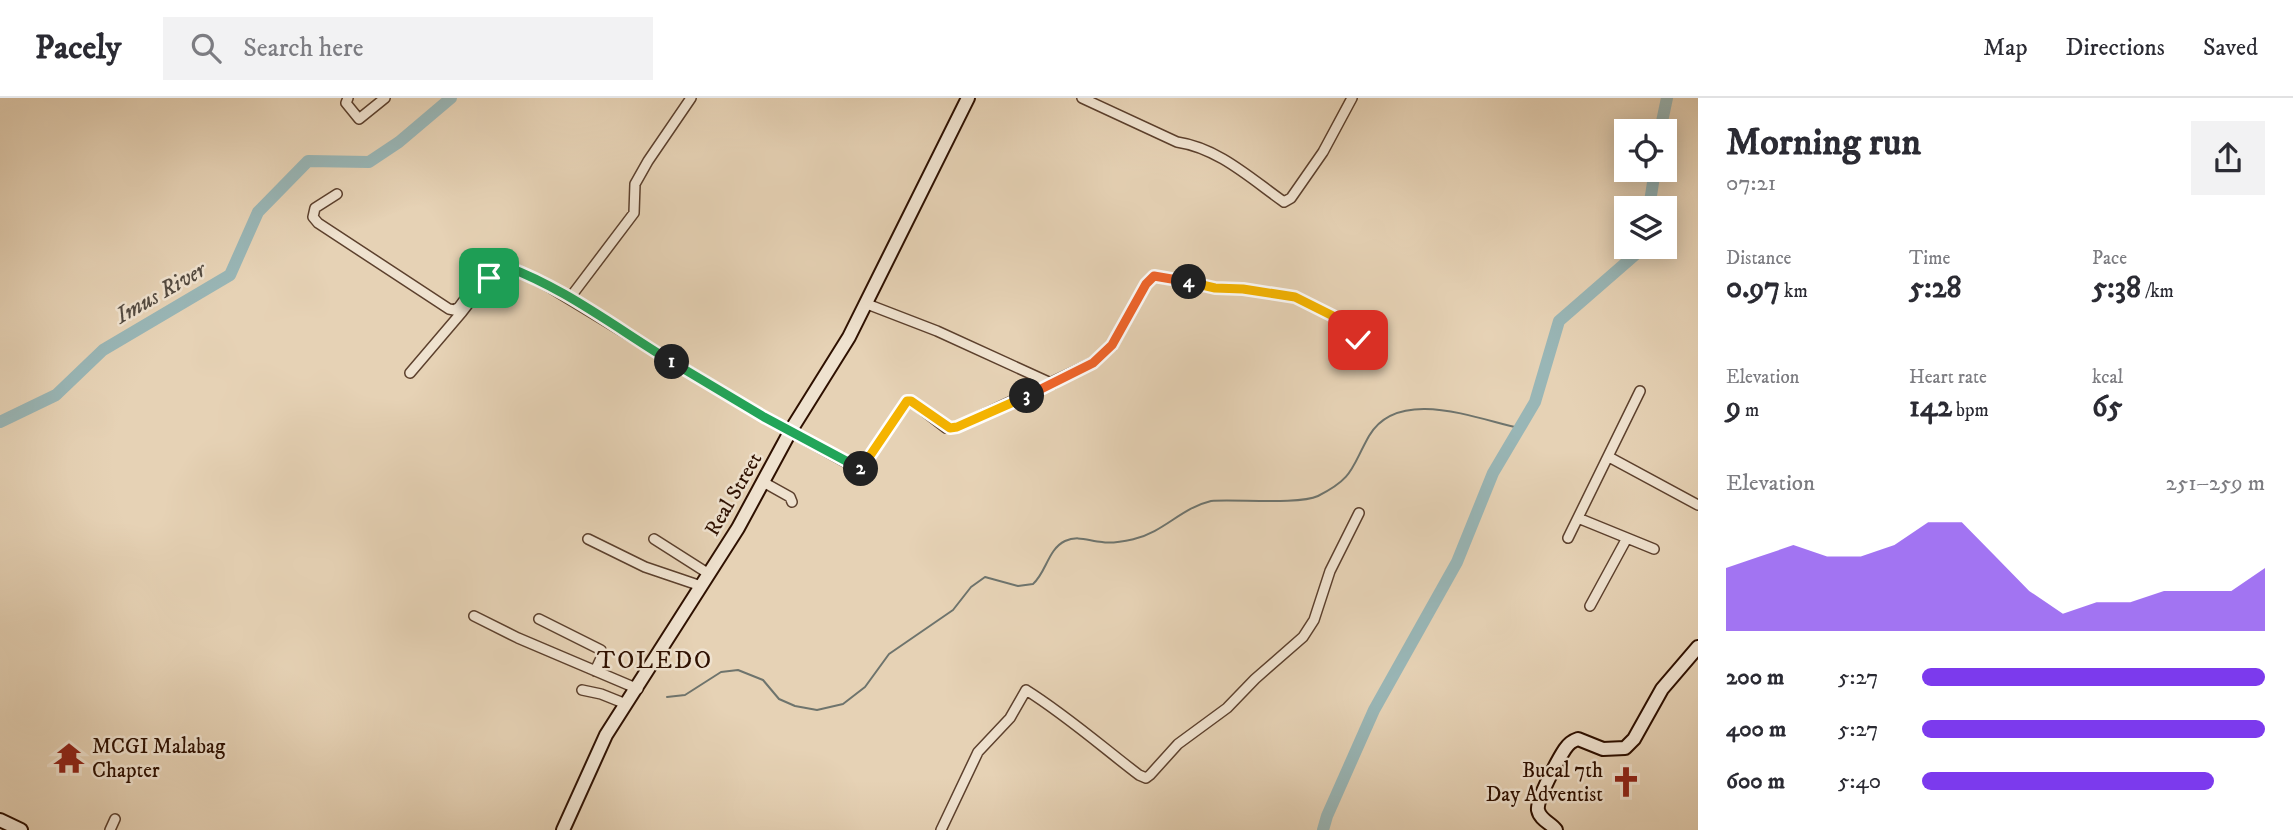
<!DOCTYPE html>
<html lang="en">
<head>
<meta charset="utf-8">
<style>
  :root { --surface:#fff; --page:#f2f2f3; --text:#2b2b33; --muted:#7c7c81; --line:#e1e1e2; --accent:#7c3aed }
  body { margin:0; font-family:"IM FELL DW Pica",serif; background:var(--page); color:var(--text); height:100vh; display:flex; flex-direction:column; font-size:26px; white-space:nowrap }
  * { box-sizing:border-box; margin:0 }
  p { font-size:23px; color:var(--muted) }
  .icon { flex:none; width:38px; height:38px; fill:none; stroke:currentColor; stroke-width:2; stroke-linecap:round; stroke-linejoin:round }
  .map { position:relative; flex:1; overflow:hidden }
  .details { display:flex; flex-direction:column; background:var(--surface); width:595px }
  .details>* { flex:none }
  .tools { position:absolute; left:1614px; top:21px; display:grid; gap:14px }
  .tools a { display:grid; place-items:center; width:63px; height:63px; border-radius:0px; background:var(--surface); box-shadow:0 4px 18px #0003; font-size:35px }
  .pin { position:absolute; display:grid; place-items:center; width:60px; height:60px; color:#fff; margin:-30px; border-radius:14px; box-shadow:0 4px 10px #0006 }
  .km { position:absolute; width:35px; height:35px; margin:-18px; border-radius:50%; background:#222; color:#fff; font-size:19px; line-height:35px; text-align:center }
  .round { display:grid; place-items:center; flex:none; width:74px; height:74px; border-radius:0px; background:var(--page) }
  .head { display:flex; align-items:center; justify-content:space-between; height:119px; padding:0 28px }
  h1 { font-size:38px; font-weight:700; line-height:52px }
  .metrics { display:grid; grid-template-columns:repeat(3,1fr); gap:10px; height:119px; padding:7px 28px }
  .metrics div { display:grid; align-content:center }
  .metrics b { font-size:30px; font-weight:700 }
  .metrics small { font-size:19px; font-weight:400 }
  .metrics p { font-size:19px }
  .chart { height:196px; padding:14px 28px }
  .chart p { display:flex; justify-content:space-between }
  .chart svg { width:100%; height:126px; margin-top:7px; fill:var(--accent); opacity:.7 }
  ul { padding:0 28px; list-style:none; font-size:23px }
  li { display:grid; grid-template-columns:112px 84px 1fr; align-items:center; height:52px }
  li i { height:18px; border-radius:9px; background:var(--accent) }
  header { display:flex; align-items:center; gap:42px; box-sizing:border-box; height:98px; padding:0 35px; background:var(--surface); border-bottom:2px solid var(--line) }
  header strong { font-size:33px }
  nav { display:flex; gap:38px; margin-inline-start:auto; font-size:24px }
  .search { width:490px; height:63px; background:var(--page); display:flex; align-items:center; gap:18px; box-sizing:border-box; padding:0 24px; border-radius:0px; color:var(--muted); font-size:26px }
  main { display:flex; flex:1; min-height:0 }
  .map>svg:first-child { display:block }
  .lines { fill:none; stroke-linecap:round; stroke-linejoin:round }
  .stream { stroke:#6e746d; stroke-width:2 }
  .river { stroke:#99b6b6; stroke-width:12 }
  .street-casing { stroke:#5c402d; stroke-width:12 }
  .secondary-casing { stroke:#2e1000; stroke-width:16 }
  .street { stroke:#efe2cf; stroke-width:9 }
  .secondary { stroke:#efe2cf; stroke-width:12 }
  .split-1-casing { stroke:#fff; stroke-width:14 }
  .split-2-casing { stroke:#fff; stroke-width:14 }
  .split-3-casing { stroke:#fff; stroke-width:14 }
  .split-4-casing { stroke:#fff; stroke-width:14 }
  .split-5-casing { stroke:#fff; stroke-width:14 }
  .split-1 { stroke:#22a559; stroke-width:9 }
  .split-2 { stroke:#22a559; stroke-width:9 }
  .split-3 { stroke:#f5b400; stroke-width:9 }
  .split-4 { stroke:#f0652b; stroke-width:9 }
  .split-5 { stroke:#f5b400; stroke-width:9 }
  .labels { text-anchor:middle; stroke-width:5; stroke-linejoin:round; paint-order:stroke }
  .street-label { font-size:21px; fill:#2e1000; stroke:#efe2cf }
  .poi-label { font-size:21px; fill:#2e1000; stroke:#efe2cf; text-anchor:start }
  .water-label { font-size:23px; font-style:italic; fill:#534a40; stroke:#efe2cf }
  .quarter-label { font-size:24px; letter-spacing:2px; fill:#2e1000; stroke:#efe2cf }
</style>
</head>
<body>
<header>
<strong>Pacely</strong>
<div class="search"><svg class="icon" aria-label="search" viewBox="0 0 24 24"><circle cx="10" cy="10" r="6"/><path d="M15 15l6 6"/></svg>Search here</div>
<nav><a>Map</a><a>Directions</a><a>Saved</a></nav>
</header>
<main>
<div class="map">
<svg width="1698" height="732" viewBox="0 0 1698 732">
  <rect width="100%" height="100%" fill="#e6d2b5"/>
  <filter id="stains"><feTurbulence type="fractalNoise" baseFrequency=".00286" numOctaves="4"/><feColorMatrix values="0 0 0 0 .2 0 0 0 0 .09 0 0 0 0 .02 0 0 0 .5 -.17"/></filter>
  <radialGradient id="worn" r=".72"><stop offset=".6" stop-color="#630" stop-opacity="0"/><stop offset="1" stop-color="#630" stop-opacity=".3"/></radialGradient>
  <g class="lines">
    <!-- stream -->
    <path class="stream" d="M 667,599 L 685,597 L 721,574 L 738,572 L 763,582 L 779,601 L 795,608 L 817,612 L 843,606 L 865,589 L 889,556 L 953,512 L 971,489 L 985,479 L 1018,488 L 1033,486 C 1046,475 1048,451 1065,443 C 1078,437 1089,443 1102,444 C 1112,446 1125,443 1134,441 C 1164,434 1181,410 1211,403 C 1236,401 1299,407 1318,398 C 1354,380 1351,370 1369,338 C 1398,288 1477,321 1519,330"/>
    <!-- river -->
    <path class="river" d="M 1660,33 L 1667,0
      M 1649,110 L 1655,72
      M 0,324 L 56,297 L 103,252 L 230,177 L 258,114 L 308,63 L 369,64 L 399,44 L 451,0
      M 1323,732 L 1327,718 L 1374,612 L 1457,464 L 1493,375 L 1535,304 L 1559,223 L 1644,149"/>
    <defs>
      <path id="street" d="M 348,0 L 346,5 L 359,21 L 385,0
        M 1082,0 L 1177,44 C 1218,50 1250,80 1284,104 L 1291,100 L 1323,54 L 1352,0
        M 337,96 L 315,110 L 313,119 L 318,125 L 449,211 L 454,212 L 459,209 L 493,163 L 517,172 L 551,190 L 764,319 L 858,371 L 863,368 L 907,303 L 911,303 L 946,330 L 957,329 L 1092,265 L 1112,248 L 1146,186 L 1154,178 L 1215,190 L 1243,191 L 1295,199 L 1333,218 L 1358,242
        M 569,201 L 634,115 L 635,86 L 648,63 L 691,0
        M 867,206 L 937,233 L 1053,286
        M 410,275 L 462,214 L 499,166
        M 1609,359 L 1698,407
        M 763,384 L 790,399 L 792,404
        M 1578,420 L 1654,451
        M 1568,440 L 1640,293
        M 588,441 L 645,469 L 701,488
        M 654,441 L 709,476
        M 1590,508 L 1627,440
        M 474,518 L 518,540 L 638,591
        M 539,521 L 601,552 L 602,558 L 595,573
        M 582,592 L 601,596 L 626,606
        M 110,732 L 115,721
        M 941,732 L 978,654 L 1010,620 L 1026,592 C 1066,617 1101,648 1139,677 L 1146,680 L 1150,677 L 1178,646 L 1227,610 L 1255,581 L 1303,539 L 1314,522 L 1330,473 L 1359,415"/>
      <path id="secondary" d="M 0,722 L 21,732
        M 563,732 L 606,637 L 738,430 L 791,332 L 849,239 L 968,0
        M 1556,732 C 1551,725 1540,722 1538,712 C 1536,702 1559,660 1565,651 C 1569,645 1572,643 1578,641 L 1603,651 L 1625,650 L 1634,641 L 1662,591 L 1698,549"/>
    </defs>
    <!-- street casing -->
    <use href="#street" class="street-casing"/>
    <!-- secondary casing -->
    <use href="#secondary" class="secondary-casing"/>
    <!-- street -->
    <use href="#street" class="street"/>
    <!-- secondary -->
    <use href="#secondary" class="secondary"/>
  </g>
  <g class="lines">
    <defs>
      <path id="split-1" d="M 489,180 L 499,166 C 561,187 616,230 672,264"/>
      <path id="split-2" d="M 672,264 L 764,319 L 861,371"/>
      <path id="split-3" d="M 861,371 L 907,303 L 911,303 L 950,330 L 957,329 L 1027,298"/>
      <path id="split-4" d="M 1027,298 L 1093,265 L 1112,247 L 1146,186 L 1154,178 L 1189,184"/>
      <path id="split-5" d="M 1189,184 L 1215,190 L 1243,191 L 1295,199 L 1333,218 L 1358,242"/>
    </defs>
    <!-- split-1 casing -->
    <use href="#split-1" class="split-1-casing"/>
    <!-- split-2 casing -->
    <use href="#split-2" class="split-2-casing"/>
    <!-- split-3 casing -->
    <use href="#split-3" class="split-3-casing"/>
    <!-- split-4 casing -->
    <use href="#split-4" class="split-4-casing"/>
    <!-- split-5 casing -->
    <use href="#split-5" class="split-5-casing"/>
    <!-- split-1 -->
    <use href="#split-1" class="split-1"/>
    <!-- split-2 -->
    <use href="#split-2" class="split-2"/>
    <!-- split-3 -->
    <use href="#split-3" class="split-3"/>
    <!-- split-4 -->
    <use href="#split-4" class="split-4"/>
    <!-- split-5 -->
    <use href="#split-5" class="split-5"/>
  </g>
  <!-- icons -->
  <defs>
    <symbol id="temple-bare" viewBox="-9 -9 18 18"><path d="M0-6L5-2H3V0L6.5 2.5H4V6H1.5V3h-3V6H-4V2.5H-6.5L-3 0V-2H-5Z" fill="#8f2418" stroke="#efe2cf" stroke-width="2.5" paint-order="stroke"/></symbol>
    <symbol id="church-bare" viewBox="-9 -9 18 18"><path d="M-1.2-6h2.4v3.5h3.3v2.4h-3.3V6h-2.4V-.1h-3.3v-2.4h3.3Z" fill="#8f2418" stroke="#efe2cf" stroke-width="2.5" paint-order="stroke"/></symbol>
  </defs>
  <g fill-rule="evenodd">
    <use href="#temple-bare" x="47" y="638" width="44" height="44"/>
    <use href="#church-bare" x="1604" y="662" width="44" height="44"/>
  </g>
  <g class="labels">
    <!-- street labels -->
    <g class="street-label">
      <text transform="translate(733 396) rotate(-60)" y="7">Real Street</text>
    </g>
    <!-- poi labels -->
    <g class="poi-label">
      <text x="92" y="655">MCGI Malabag<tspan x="92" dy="24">Chapter</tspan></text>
      <text x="1603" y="679" text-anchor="end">Bucal 7th<tspan x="1603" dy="24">Day Adventist</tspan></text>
    </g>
    <!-- water labels -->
    <g class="water-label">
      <text transform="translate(160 194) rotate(-30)" y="8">Imus River</text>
    </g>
    <!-- quarter labels -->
    <g class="quarter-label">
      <text x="655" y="570">TOLEDO</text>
    </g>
  </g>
  <rect width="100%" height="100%" filter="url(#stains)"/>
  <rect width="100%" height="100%" fill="url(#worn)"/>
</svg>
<div class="tools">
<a><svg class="icon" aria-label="locate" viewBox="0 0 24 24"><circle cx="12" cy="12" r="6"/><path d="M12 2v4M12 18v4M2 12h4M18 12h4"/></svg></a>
<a><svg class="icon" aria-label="layers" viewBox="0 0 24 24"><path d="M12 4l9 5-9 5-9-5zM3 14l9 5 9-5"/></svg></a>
</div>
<div class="pin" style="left:489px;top:180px;background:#1e9e55"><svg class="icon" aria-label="arrive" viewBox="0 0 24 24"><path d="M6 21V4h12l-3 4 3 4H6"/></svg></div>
<div class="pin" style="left:1358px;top:242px;background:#d93025"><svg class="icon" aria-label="check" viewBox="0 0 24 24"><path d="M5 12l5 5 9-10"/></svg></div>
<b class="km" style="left:672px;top:264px">1</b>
<b class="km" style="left:861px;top:371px">2</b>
<b class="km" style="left:1027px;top:298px">3</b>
<b class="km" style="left:1189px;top:184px">4</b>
</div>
<section class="details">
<div class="head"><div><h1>Morning run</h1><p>07:21</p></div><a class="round"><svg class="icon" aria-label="share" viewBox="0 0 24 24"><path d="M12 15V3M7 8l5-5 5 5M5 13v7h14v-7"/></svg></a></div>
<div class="metrics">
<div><p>Distance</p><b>0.97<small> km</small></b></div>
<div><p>Time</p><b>5:28</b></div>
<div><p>Pace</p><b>5:38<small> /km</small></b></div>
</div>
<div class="metrics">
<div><p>Elevation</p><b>9<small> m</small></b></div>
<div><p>Heart rate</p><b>142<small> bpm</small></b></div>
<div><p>kcal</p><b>65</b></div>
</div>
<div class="chart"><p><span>Elevation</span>251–259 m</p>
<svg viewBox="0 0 160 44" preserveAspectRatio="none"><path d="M0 44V22L10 18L20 14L30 18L40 18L50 14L60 6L70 6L80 18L90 30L100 38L110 34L120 34L130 30L140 30L150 30L160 22V44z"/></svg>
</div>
<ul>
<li><b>200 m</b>5:27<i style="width:100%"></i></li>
<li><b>400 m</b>5:27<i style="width:100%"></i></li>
<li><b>600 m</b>5:40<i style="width:85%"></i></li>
</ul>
</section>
</main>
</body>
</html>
